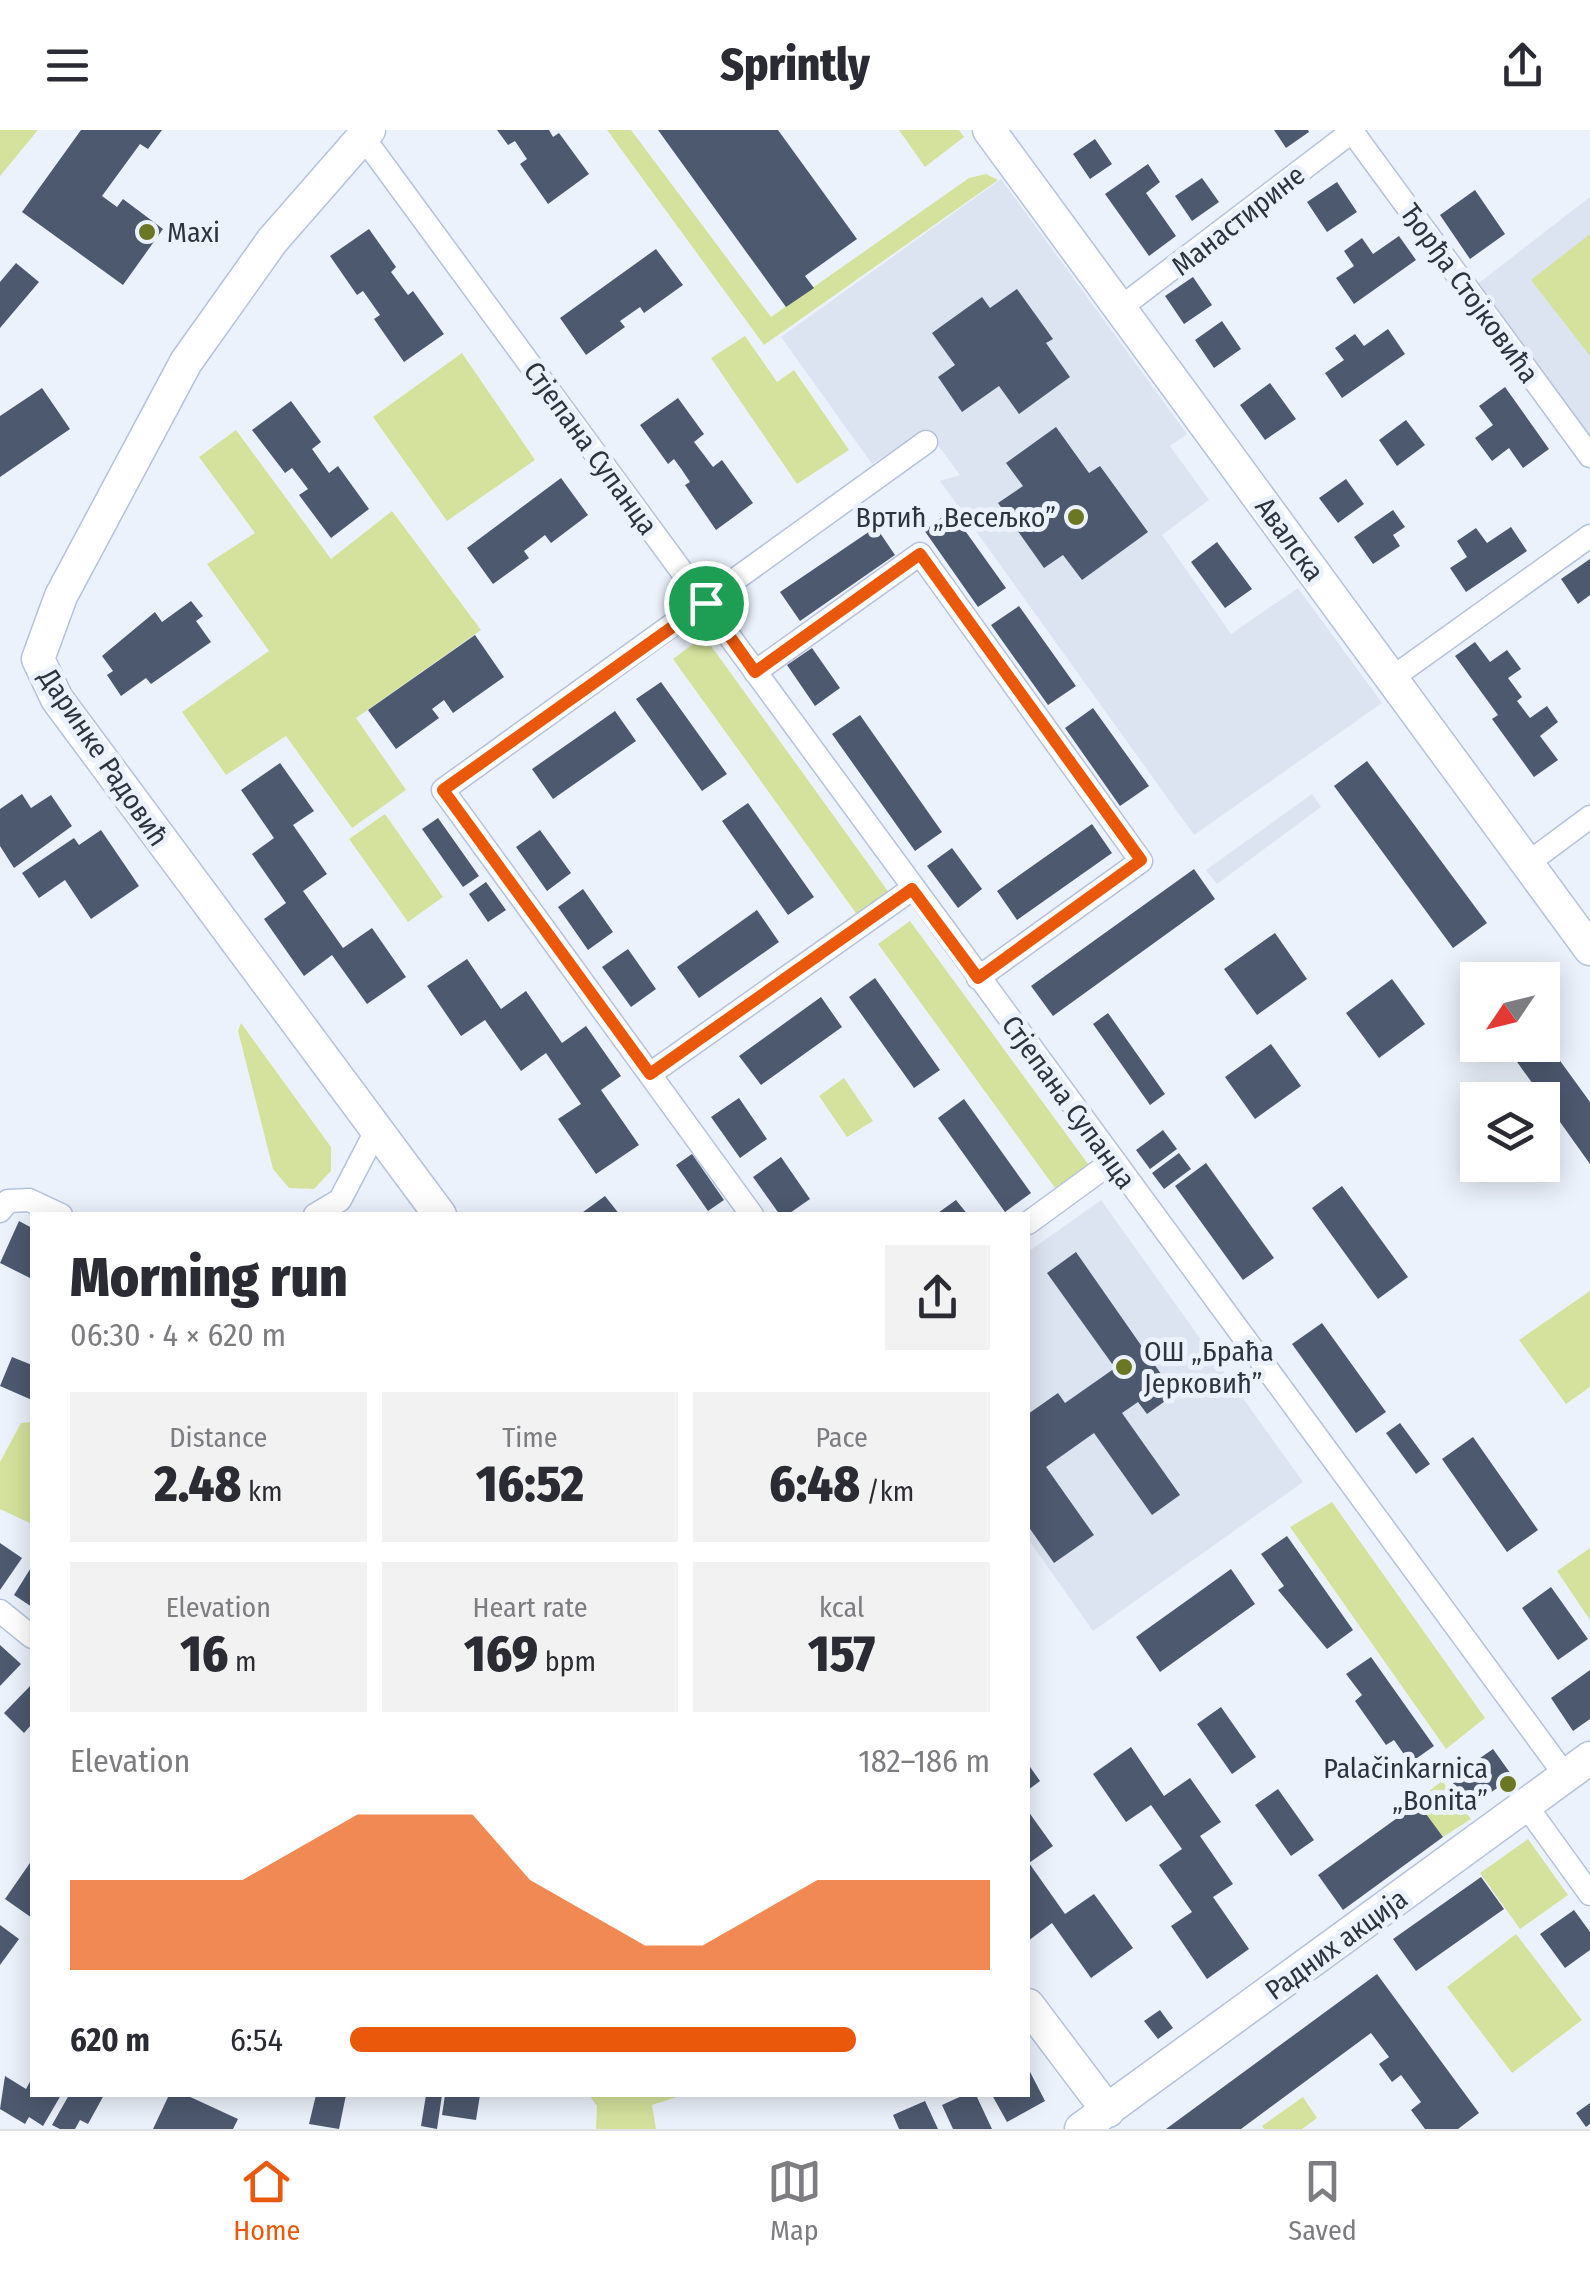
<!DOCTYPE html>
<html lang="en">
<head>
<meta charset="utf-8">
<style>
  :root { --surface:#fff; --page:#f2f2f3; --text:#2b2b33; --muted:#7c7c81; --line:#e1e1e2; --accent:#ea580c }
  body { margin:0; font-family:"Fira Sans Condensed",sans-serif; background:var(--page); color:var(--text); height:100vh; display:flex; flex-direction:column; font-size:38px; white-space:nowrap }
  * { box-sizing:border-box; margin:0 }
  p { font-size:32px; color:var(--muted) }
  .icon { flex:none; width:55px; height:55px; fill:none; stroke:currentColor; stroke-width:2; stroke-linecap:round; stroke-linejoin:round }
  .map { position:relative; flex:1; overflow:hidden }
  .sheet { position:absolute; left:30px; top:1082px; width:1000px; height:885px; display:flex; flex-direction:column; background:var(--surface); border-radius:0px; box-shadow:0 5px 25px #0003 }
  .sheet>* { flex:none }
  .needle { width:65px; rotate:235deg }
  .fabs { position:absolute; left:1460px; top:832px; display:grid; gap:20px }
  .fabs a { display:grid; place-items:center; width:100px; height:100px; border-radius:0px; background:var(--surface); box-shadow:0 5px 25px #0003; font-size:50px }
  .pin { position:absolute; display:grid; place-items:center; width:85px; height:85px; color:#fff; margin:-42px; border:5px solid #fff; border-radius:50%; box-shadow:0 2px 10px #0007 }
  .round { display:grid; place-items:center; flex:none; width:105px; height:105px; border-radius:0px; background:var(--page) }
  .overview { display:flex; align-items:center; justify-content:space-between; height:170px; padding:0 40px }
  h1 { font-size:55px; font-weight:800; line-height:75px }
  .figures { display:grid; grid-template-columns:repeat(3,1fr); gap:15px; height:170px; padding:10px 40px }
  .figures div { display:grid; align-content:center; border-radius:0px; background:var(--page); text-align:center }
  .figures b { font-size:50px; font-weight:800 }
  .figures small { font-size:28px; font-weight:400 }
  .figures p { font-size:28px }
  .chart { height:280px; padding:20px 40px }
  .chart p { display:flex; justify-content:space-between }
  .chart svg { width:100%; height:180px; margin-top:10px; fill:var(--accent); opacity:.7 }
  ul { padding:0 40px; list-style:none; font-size:32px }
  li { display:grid; grid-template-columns:160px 120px 1fr; align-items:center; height:75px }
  li i { height:25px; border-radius:12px; background:var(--accent) }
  header { display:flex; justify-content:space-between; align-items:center; height:130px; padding:0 40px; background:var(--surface); font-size:45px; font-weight:800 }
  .tabs { display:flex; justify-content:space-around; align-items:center; height:140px; border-top:2px solid var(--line); background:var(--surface); font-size:28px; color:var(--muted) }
  .tabs a { display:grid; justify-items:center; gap:5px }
  .tabs .active { color:var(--accent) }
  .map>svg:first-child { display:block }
  .built { fill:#dce4f1 }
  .green { fill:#d5e29d }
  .building { fill:#4d596f }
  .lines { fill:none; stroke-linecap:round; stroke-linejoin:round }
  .street-casing { stroke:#b4c2dc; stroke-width:25 }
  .secondary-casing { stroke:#b4c2dc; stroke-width:35 }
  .street { stroke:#fff; stroke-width:22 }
  .secondary { stroke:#fff; stroke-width:32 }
  .route-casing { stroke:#fff; stroke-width:20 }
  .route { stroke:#ea580c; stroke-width:12 }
  .poi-dot { fill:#6b7722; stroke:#ecf2fc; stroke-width:4 }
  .labels { text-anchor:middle; stroke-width:10; stroke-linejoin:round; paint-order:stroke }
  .street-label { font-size:28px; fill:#2e343e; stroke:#ecf2fc }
  .poi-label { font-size:28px; fill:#2e343e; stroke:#ecf2fc; text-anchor:start }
</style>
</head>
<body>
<header><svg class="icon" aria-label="menu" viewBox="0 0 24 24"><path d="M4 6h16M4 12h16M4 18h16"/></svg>Sprintly<svg class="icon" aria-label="share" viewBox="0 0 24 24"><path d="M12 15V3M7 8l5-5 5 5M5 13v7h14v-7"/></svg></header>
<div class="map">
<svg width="1590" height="1999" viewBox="0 0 1590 1999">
  <rect width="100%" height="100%" fill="#ecf2fc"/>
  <!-- built -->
  <path class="built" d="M 1001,49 L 1187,304 L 1170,316 L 1209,370 L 1162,405 L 1231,504 L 1298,458 L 1382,573 L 1194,705 L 940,351 L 960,345 L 926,299 L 872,334 L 781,207 Z
    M 1590,67 L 1590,312 L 1475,156 Z
    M 1312,664 L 1321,677 L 1217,754 L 1206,740 Z
    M 1101,1070 L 1303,1352 L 1093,1501 L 1028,1409 L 1028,1122 Z"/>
  <!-- green -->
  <path class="green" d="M 0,0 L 38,0 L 0,46 Z
    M 607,0 L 631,0 L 771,187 L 969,48 L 986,44 L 998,50 L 764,215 Z
    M 899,0 L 959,0 L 964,7 L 925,37 Z
    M 1590,104 L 1590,226 L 1531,150 Z
    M 745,206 L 777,252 L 794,240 L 849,320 L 797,354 L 711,228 Z
    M 462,223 L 535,330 L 447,391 L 373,287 Z
    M 236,300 L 331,429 L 392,381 L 481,500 L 356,588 L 406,660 L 352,698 L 286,606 L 226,645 L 182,582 L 269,521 L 207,434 L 255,403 L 199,327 Z
    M 704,506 L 890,764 L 858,786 L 673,529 Z
    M 385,684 L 443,767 L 408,792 L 349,709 Z
    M 910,791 L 1091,1038 L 1058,1062 L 878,814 Z
    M 241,893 L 331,1017 L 331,1041 L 314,1059 L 289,1058 L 273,1039 L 238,901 Z
    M 844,948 L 873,991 L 847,1007 L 819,966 Z
    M 1590,1161 L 1590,1257 L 1566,1274 L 1519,1210 Z
    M 32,1292 L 32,1394 L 0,1379 L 0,1332 L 21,1293 Z
    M 1332,1372 L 1485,1588 L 1446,1619 L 1290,1397 Z
    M 1590,1418 L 1590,1490 L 1557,1441 Z
    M 1442,1651 L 1471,1689 L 1443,1707 L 1416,1671 Z
    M 1528,1709 L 1568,1765 L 1520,1799 L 1480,1743 Z
    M 1516,1804 L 1582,1890 L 1512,1943 L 1447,1857 Z
    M 589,1965 L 683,1965 L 652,1975 L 656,1999 L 596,1999 L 597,1976 Z
    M 1303,1967 L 1317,1988 L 1302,1999 L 1264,1999 L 1262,1996 Z"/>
  <!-- building -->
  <path class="building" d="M 81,0 L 162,0 L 148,19 L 140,14 L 102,66 L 117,77 L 123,69 L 163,99 L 123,155 L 22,82 Z
    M 497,0 L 549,0 L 553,7 L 559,3 L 589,44 L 548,74 L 520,34 L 527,29 L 515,11 L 508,15 Z
    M 658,0 L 778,0 L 857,109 L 805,146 L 814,158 L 786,177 Z
    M 1274,0 L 1308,0 L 1309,2 L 1286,18 Z
    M 1095,9 L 1112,34 L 1090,49 L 1073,24 Z
    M 1148,34 L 1160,52 L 1146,63 L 1176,106 L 1149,126 L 1105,64 Z
    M 1202,48 L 1219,72 L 1192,91 L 1175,66 Z
    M 1337,52 L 1357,82 L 1327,102 L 1307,72 Z
    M 1475,60 L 1505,104 L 1470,129 L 1440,85 Z
    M 369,99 L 396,137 L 391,142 L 408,165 L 413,161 L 444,204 L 404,232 L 374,189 L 380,185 L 363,161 L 357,165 L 330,126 Z
    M 1399,106 L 1416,130 L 1354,174 L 1336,148 L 1354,136 L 1344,121 L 1362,108 L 1373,124 Z
    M 656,119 L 683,155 L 644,183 L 640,177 L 620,191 L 625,197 L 586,225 L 560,188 Z
    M 16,133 L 39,152 L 0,198 L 0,152 Z
    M 1193,147 L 1212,175 L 1184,194 L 1165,166 Z
    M 1017,159 L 1053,209 L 1046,213 L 1070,247 L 1019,284 L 999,256 L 962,282 L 938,247 L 955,235 L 932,203 L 982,167 L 990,178 Z
    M 1222,191 L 1241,219 L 1214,238 L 1195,210 Z
    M 1388,199 L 1405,224 L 1342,268 L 1325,243 L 1344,230 L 1335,218 L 1355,204 L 1364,216 Z
    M 1270,253 L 1296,289 L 1265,310 L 1240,275 Z
    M 1505,257 L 1549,319 L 1523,338 L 1509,318 L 1492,331 L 1475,308 L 1493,295 L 1479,276 Z
    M 42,258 L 70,299 L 0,347 L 0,286 Z
    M 678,268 L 704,304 L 694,312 L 704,325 L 713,337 L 722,330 L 753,373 L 716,400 L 685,355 L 690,352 L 682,340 L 674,329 L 668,334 L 640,295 Z
    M 291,271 L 321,312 L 312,319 L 329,343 L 338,336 L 369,379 L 331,408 L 299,365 L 308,359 L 292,338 L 285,343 L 252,300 Z
    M 1406,290 L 1425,315 L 1397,336 L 1379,310 Z
    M 1056,297 L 1089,343 L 1100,336 L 1148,402 L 1082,450 L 1063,425 L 1044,438 L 998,373 L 1023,356 L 1006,333 Z
    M 561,348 L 588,385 L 551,413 L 545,405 L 524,421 L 529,428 L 493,454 L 467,418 Z
    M 1346,349 L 1364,374 L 1338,393 L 1319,368 Z
    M 1393,380 L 1405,397 L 1393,405 L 1400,416 L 1373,434 L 1354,407 Z
    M 951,381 L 1006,458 L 978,477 L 924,400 Z
    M 876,397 L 895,425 L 800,491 L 780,462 Z
    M 1511,397 L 1527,421 L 1466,462 L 1450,438 L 1467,427 L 1457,411 L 1476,398 L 1487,413 Z
    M 1217,412 L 1252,459 L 1225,478 L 1191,432 Z
    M 1590,429 L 1590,465 L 1578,474 L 1561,449 Z
    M 191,471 L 203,486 L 196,491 L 211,512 L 151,554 L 146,548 L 121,566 L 107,545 L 113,541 L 102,526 L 155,482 L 162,492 Z
    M 1019,476 L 1076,556 L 1048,575 L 991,495 Z
    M 475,505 L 504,547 L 453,583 L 444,570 L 432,579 L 439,588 L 396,619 L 368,580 Z
    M 1475,512 L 1490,532 L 1507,520 L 1521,539 L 1508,548 L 1522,567 L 1517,571 L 1530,588 L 1547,576 L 1558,592 L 1540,606 L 1558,630 L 1534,647 L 1492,589 L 1498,585 L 1455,526 Z
    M 812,518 L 840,558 L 815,576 L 787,535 Z
    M 661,552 L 727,644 L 702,661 L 636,569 Z
    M 1093,578 L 1149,656 L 1120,676 L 1065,598 Z
    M 615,581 L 636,611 L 553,669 L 532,639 Z
    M 860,585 L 942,702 L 915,721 L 832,604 Z
    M 1367,631 L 1487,793 L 1453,818 L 1334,656 Z
    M 280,633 L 314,681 L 293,695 L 327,744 L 303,761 L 343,818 L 372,798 L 406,847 L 367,874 L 332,825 L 304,846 L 264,789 L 286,773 L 252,724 L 274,708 L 241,660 Z
    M 22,664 L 31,678 L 51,665 L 72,696 L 14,738 L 0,716 L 0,679 Z
    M 748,673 L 814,767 L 788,785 L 722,691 Z
    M 438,688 L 479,746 L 463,757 L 422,699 Z
    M 1092,694 L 1112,723 L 1017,790 L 997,761 Z
    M 101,700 L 139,756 L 91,789 L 65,750 L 39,768 L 22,743 L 74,708 L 79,715 Z
    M 540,700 L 571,743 L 547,761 L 516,717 Z
    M 952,718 L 982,759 L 958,778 L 927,736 Z
    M 1194,739 L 1215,769 L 1053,886 L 1031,856 Z
    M 486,752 L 506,780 L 488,792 L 469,764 Z
    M 583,759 L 613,802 L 588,820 L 558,777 Z
    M 757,780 L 779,812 L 699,868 L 677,837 Z
    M 1275,803 L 1307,849 L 1257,885 L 1224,839 Z
    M 628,819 L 656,859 L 631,877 L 602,837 Z
    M 467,829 L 501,879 L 526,861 L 562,913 L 586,896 L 621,946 L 601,960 L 639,1015 L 596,1044 L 558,989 L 581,974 L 546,923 L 521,941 L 485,890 L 461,906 L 427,856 Z
    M 875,848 L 940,940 L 914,958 L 849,867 Z
    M 1392,849 L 1425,894 L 1379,928 L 1346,883 Z
    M 821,867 L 842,897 L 761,955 L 739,926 Z
    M 1108,883 L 1165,964 L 1150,975 L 1093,894 Z
    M 1542,906 L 1590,972 L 1590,1034 L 1505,915 L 1542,915 Z
    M 1271,914 L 1301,956 L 1255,989 L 1225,947 Z
    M 739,968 L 767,1009 L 740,1028 L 711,987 Z
    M 964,969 L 1031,1063 L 1005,1082 L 938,988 Z
    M 1163,1000 L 1177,1019 L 1150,1039 L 1136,1020 Z
    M 1179,1023 L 1191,1039 L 1164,1059 L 1152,1043 Z
    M 692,1024 L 724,1070 L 708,1081 L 676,1035 Z
    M 781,1027 L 810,1069 L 787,1085 L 780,1085 L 753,1047 Z
    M 1206,1033 L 1274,1128 L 1243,1150 L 1175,1056 Z
    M 1342,1056 L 1408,1147 L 1378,1169 L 1312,1078 Z
    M 605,1066 L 620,1085 L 579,1085 Z
    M 956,1070 L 968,1085 L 935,1085 Z
    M 19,1091 L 32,1098 L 32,1149 L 0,1133 Z
    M 1076,1122 L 1175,1264 L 1147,1284 L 1138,1272 L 1122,1283 L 1180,1365 L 1152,1385 L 1094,1303 L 1046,1337 L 1094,1405 L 1054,1433 L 1028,1396 L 1028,1284 L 1058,1263 L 1065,1273 L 1115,1238 L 1047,1143 Z
    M 1322,1193 L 1386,1282 L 1356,1303 L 1292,1214 Z
    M 12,1227 L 32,1235 L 32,1270 L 0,1256 Z
    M 1400,1293 L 1430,1334 L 1416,1344 L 1386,1303 Z
    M 1473,1307 L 1538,1400 L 1507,1422 L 1442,1329 Z
    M 1287,1406 L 1353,1500 L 1327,1519 L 1278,1460 L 1284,1456 L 1261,1424 Z
    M 0,1413 L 22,1428 L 0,1460 Z
    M 32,1436 L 32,1477 L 14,1465 Z
    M 1231,1439 L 1255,1474 L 1160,1542 L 1136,1507 Z
    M 1551,1457 L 1588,1509 L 1558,1530 L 1522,1478 Z
    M 0,1515 L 21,1534 L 0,1556 Z
    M 1371,1527 L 1434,1616 L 1410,1633 L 1394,1610 L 1386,1615 L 1355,1571 L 1362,1565 L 1346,1544 Z
    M 1590,1540 L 1590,1589 L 1573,1601 L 1551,1568 Z
    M 32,1554 L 32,1594 L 24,1603 L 4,1583 Z
    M 1221,1577 L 1256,1627 L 1232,1644 L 1197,1594 Z
    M 1131,1617 L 1164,1666 L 1190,1648 L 1221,1692 L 1200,1706 L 1233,1754 L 1213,1767 L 1249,1819 L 1207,1849 L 1171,1796 L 1192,1782 L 1159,1735 L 1182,1719 L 1151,1675 L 1126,1692 L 1093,1644 Z
    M 1493,1619 L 1513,1647 L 1470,1677 L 1450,1649 Z
    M 1028,1634 L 1040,1651 L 1028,1660 Z
    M 1278,1659 L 1314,1710 L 1291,1726 L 1255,1675 Z
    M 1418,1673 L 1443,1707 L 1343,1780 L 1318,1745 Z
    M 1028,1681 L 1053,1716 L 1029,1733 L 1065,1784 L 1094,1764 L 1133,1818 L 1091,1848 L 1052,1793 L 1028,1811 Z
    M 32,1730 L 32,1788 L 5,1769 Z
    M 1481,1747 L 1504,1779 L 1416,1841 L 1393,1809 Z
    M 1574,1780 L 1590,1802 L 1590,1820 L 1565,1838 L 1540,1804 Z
    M 0,1795 L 19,1809 L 0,1835 Z
    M 1377,1844 L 1479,1983 L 1458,1999 L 1425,1999 L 1411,1980 L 1421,1972 L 1401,1945 L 1392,1952 L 1379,1934 L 1389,1927 L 1371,1903 L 1241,1999 L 1166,1999 Z
    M 1160,1880 L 1173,1898 L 1158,1909 L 1144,1891 Z
    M 1028,1938 L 1045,1971 L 1007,1992 L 992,1965 L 1028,1965 Z
    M 5,1946 L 26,1959 L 32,1948 L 32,1965 L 61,1965 L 43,1996 L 29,1987 L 25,1994 L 0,1979 Z
    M 69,1965 L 75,1966 L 104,1965 L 88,1994 L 80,1990 L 75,1999 L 60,1999 L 52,1995 Z
    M 169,1965 L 186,1965 L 238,1989 L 233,1999 L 153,1999 Z
    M 316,1965 L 346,1965 L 339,1999 L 309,1994 Z
    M 426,1965 L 442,1965 L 437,1999 L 421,1996 Z
    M 445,1965 L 480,1965 L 476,1990 L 442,1985 Z
    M 964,1965 L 976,1965 L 992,1999 L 953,1999 L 942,1975 Z
    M 925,1971 L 938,1999 L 899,1999 L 893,1985 Z
    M 1590,1973 L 1590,1994 L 1586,1997 L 1576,1983 Z"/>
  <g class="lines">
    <defs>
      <path id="street" d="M 1351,0 L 1590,326
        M 363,7 L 1565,1645
        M 1120,178 L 1354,0
        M 755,542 L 920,424 L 1141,731 L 978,848
        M 1392,548 L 1590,406
        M 1528,733 L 1590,687
        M 650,944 L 912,759
        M 0,1081 L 8,1071 L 29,1070 L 61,1085
        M 315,1085 L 340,1070 L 377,999
        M 752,1085 L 443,660 L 926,312
        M 1028,1093 L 1113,1031
        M 0,1481 L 32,1507
        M 1525,1674 L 1590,1764"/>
      <path id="secondary" d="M 369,0 L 272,111 L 186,232 L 61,466 L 38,529 L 57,569 L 440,1085
        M 989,0 L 1590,819
        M 1028,1875 L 1108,1981
        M 1081,1999 L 1590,1628"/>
    </defs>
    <!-- street casing -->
    <use href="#street" class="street-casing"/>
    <!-- secondary casing -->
    <use href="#secondary" class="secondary-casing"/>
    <!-- street -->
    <use href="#street" class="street"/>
    <!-- secondary -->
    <use href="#secondary" class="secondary"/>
  </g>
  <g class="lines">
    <defs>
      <path id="route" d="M 920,424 L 1141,730 L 978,848 L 912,759 L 650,944 L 443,660 L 706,473 L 755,542 Z"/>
    </defs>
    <!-- route casing -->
    <use href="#route" class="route-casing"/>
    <!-- route -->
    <use href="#route" class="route"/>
  </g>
  <!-- markers -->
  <g class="poi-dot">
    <circle cx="147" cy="102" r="10"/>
    <circle cx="1076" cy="387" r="10"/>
    <circle cx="1124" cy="1237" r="10"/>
    <circle cx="1508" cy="1654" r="10"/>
  </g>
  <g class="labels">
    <!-- street labels -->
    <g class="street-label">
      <text transform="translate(1238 90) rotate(-38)" y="10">Манастирине</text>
      <text transform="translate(1470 163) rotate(54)" y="10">Ђорђа Стојковића</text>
      <text transform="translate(591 318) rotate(54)" y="10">Стјепана Супанца</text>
      <text transform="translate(1290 409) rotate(54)" y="10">Авалска</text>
      <text transform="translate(104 627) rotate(56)" y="10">Даринке Радовић</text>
      <text transform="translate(1069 972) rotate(54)" y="10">Стјепана Супанца</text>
      <text transform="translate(1336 1814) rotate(-36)" y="10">Радних акција</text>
    </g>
    <!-- poi labels -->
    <g class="poi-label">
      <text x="167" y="112">Maxi</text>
      <text x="1056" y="397" text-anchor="end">Вртић „Весељко”</text>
      <text x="1144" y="1231">ОШ „Браћа<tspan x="1144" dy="32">Јерковић”</tspan></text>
      <text x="1488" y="1648" text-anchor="end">Palačinkarnica<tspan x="1488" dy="32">„Bonita”</tspan></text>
    </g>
  </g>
</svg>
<div class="fabs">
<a><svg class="needle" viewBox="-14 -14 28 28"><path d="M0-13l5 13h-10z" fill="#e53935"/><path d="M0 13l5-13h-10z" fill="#7c7c81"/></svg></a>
<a><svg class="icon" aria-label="layers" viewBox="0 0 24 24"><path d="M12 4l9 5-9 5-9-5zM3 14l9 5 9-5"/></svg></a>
</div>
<div class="pin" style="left:706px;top:473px;background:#1e9e55"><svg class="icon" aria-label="arrive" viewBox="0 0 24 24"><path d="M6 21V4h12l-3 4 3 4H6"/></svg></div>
<section class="sheet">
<div class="overview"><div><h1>Morning run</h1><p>06:30 · 4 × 620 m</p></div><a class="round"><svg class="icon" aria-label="share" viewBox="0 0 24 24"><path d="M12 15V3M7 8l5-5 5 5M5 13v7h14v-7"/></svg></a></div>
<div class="figures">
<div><p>Distance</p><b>2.48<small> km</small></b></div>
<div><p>Time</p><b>16:52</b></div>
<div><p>Pace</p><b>6:48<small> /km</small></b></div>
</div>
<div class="figures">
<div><p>Elevation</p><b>16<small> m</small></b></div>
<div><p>Heart rate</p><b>169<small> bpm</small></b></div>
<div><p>kcal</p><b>157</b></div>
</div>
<div class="chart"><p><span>Elevation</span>182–186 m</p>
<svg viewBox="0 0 160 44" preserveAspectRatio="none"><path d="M0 44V22L10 22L20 22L30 22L40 14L50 6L60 6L70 6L80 22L90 30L100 38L110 38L120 30L130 22L140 22L150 22L160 22V44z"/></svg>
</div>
<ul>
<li><b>620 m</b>6:54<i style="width:79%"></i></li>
</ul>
</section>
</div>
<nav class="tabs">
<a class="active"><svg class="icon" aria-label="home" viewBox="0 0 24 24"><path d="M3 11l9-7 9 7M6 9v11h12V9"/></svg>Home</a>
<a><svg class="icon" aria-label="map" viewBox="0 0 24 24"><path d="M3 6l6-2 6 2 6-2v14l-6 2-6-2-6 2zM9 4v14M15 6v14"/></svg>Map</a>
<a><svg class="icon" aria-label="saved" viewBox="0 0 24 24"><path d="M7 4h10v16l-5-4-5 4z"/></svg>Saved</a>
</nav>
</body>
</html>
